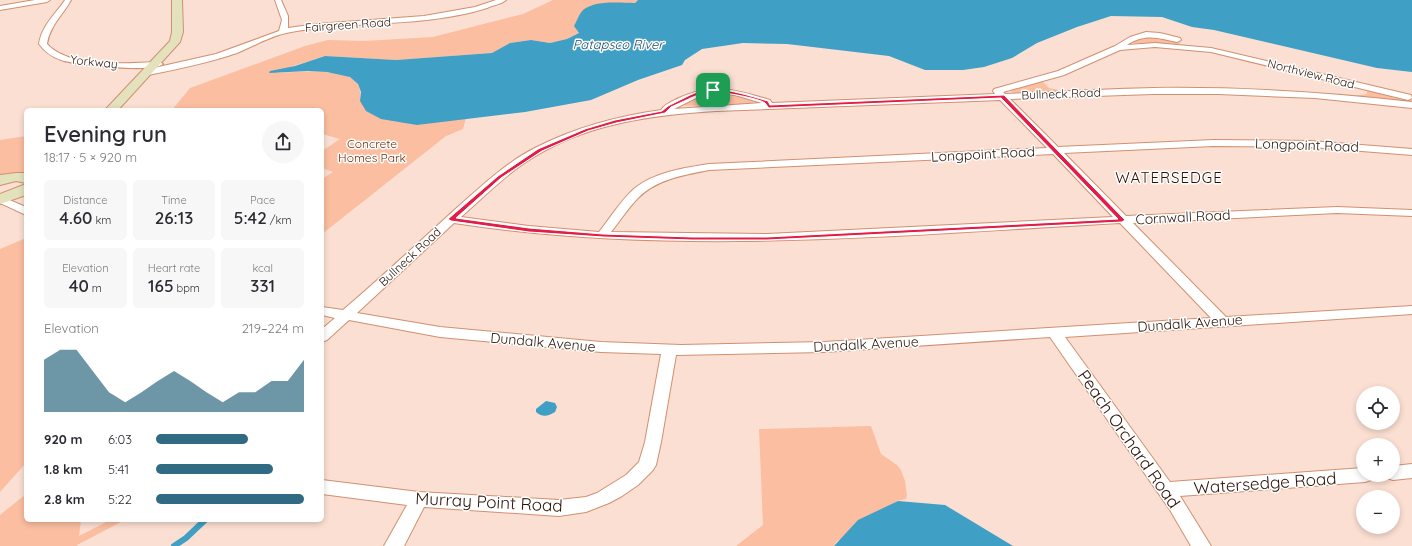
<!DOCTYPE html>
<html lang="en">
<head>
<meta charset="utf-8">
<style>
  :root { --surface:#fff; --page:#f7f7f7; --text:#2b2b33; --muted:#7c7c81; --accent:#306b83 }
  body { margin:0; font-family:Quicksand,sans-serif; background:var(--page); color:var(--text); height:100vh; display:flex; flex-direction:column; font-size:15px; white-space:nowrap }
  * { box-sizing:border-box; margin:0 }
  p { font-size:13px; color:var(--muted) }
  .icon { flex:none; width:22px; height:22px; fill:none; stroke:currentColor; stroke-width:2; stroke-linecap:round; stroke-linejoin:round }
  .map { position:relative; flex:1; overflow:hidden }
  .sheet { position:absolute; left:24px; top:108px; width:300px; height:414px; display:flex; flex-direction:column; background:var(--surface); border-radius:6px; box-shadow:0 2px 6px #0003 }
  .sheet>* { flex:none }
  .tools { position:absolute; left:1356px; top:386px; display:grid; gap:8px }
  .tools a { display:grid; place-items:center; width:44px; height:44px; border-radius:50%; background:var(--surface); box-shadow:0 2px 6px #0003; font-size:20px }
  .pin { position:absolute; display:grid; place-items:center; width:34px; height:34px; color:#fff; margin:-17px; border-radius:8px; box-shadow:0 2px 6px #0006 }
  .round { display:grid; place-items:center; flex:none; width:42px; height:42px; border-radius:21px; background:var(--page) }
  .overview { display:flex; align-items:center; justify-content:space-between; height:68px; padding:0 20px }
  h1 { font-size:22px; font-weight:600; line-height:30px }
  .stats { display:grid; grid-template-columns:repeat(3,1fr); gap:6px; height:68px; padding:4px 20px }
  .stats div { display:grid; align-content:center; border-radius:6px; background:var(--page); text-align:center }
  .stats b { font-size:17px; font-weight:600 }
  .stats small { font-size:11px; font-weight:400 }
  .stats p { font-size:11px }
  .chart { height:112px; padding:8px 20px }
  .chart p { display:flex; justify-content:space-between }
  .chart svg { width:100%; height:72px; margin-top:4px; fill:var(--accent); opacity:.7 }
  ul { padding:0 20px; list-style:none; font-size:13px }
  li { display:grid; grid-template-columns:64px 48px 1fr; align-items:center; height:30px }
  li i { height:10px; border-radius:5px; background:var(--accent) }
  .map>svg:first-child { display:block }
  .green { fill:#fbbea0 }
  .water { fill:#3f9fc4 }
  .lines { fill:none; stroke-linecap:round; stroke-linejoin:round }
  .stream { stroke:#3f9fc4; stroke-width:6 }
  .minor-casing { stroke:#d09070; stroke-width:2 }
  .secondary-casing { stroke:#d09070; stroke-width:2 }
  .minor { fill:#fff; fill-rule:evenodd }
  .secondary { fill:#e3e2bd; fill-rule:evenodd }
  .route { fill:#e11d48; stroke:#fff; fill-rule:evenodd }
  .labels { text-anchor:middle; stroke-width:3; stroke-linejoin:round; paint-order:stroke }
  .far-street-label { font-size:12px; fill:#2b1307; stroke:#fff }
  .far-park-label { font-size:12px; fill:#692e09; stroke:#fff }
  .far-water-label { font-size:13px; font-style:italic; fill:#215469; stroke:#fff }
  .street-label { font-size:14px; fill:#2b1307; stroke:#fff }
  .neighbourhood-label { font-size:15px; letter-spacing:1px; fill:#2b1307; stroke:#fff }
  .near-street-label { font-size:17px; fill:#2b1307; stroke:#fff }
</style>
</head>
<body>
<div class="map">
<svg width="1412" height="546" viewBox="0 0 1412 546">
  <rect width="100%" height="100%" fill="#fbdfd2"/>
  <!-- green -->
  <path class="green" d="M 553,0 L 638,0 L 635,3 L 618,3 L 577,30 L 579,33 L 567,39 L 550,43 L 531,40 L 510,43 L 492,53 L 396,60 L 325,56 L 284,69 L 277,73 C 298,72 318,70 339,74 C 342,75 348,75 351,77 C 360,83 361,92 360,101 L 417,125 L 466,118 L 463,129 L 446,136 L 322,234 L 322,179 L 333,172 L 322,168 L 322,151 L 340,139 L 322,134 L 322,110 L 172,110 L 190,88 L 305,46 L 328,40 L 364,41 L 433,37 L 523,14 Z
    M 1140,37 L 1154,37 L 1181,43 L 1177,45 L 1143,44 L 1133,43 Z
    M 1041,80 L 1049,88 L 1068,92 C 1055,92 1017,98 1009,90 Z
    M 1346,83 L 1406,98 L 1412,100 L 1412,102 L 1352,96 L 1367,94 L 1367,91 Z
    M 717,93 L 728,94 L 753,100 L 753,103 L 749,104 L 685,106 L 685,103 L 698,96 Z
    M 26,136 L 26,172 L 0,177 L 0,140 Z
    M 26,238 L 26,463 L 0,492 L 0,249 Z
    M 871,426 L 881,454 L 897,465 L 901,470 L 905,481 L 907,496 L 906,499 L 897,501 L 836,542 L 834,546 L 736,546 L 763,525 L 759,429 Z
    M 26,494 L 26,520 L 81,520 L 79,536 L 110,520 L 125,520 L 77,545 L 78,546 L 0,546 L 0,515 Z"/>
  <!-- water -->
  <path class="water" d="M 638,0 L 1412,0 L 1412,72 L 1377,68 L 1214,30 L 1192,27 L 1162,17 L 1111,16 L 1077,27 L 1037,43 L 1012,58 L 984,67 L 963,70 L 925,70 L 889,56 L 787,44 L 743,43 L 702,49 L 685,60 L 682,65 L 638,80 L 591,100 L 525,112 L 417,125 L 381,119 L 366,111 L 360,101 L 361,92 L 358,84 L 350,77 L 327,72 L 308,71 L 269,73 L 270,71 L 295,66 L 325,56 L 396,60 L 492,53 L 510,43 L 531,40 L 550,43 L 567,39 L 579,33 L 574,26 C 577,21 579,14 583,10 C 596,0 619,3 635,3 Z
    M 546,401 L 555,403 L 557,407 L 555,412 C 548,416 543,418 536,412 L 536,409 Z
    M 898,501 L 945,505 L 1013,546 L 834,546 L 858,520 Z"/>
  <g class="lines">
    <!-- stream -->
    <path class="stream" d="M 174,546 L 186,538 L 205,520"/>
    <defs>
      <path id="minor" d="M 35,0 L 50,0 L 47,2 L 0,10 L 0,6 Z
        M 65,0 L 71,0 C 63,15 50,25 47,44 C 70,69 127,63 159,62 L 163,64 C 153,73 77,65 61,60 C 52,57 45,52 39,44 C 42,25 55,15 65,0 Z
        M 275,0 L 281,0 L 288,16 L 288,28 L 317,24 L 424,16 L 475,7 L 496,0 L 506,0 C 502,4 493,5 487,8 C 424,28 355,20 291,32 C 272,35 254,46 237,53 C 208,63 178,69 148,75 L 144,72 L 145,70 L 216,54 L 279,31 L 282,20 Z
        M 1146,32 L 1160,33 L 1180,38 L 1181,40 L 1177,42 C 1159,38 1144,33 1127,45 L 1155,43 L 1211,48 L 1411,95 L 1412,98 L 1408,100 L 1211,52 L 1155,47 L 1120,50 L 1064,75 L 1003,92 L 1005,94 C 1055,92 1104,89 1154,88 C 1240,87 1326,92 1412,102 L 1412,108 L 1315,98 L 1218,94 L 1153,94 L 1010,99 L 1058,147 L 1213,140 L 1311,141 L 1412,149 L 1412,155 L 1311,147 L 1213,146 L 1064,153 L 1126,216 L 1337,207 L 1412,210 L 1412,216 L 1337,213 L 1133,223 L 1226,317 L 1412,306 L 1412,314 L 1065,337 L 1170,482 L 1363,468 L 1363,475 L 1374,475 L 1371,480 L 1365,482 L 1180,496 L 1211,546 L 1191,546 L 1170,510 L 1050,337 L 824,352 L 676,355 L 661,442 L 656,465 L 653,470 L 638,485 L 622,496 L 609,503 L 586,512 L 559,516 L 424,507 L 404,546 L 384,546 L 407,505 L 322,494 L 322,480 L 419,492 L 559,500 L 586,497 L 597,493 L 626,475 L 639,462 L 645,442 L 661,354 L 601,352 L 440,337 L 349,320 L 327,340 L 322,342 L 322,329 L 335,318 L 322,315 L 322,307 L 343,310 C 383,276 421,240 460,205 C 484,184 508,161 537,147 C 576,127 619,116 661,110 C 665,104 673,101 679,98 C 713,82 737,90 770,100 L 772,103 L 995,94 L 993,91 L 994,89 L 1058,71 L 1115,46 L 1130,37 ZM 717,93 L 735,95 L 762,103 L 674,109 L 700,96 ZM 1000,100 L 1047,148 L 709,164 C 684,168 655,172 635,188 C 621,200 611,217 599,232 L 529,226 L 461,217 C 485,196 507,173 534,157 C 588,123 654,115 716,111 ZM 1053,154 L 1113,217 L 767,234 L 611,232 C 620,221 628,208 638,198 C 657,179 684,175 709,170 ZM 454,223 C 675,257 898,235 1120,223 L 1211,318 L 824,342 L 681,345 L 601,342 L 440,327 L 357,313 Z
        M 0,196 L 26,207 L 26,215 L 0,203 Z
        M 1412,464 L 1412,478 L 1393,480 L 1387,478 L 1385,475 L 1393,475 L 1393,466 Z"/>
      <path id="secondary" d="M 172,0 L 182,0 L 183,32 L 180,42 L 118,110 L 105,110 L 170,41 L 172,32 Z
        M 16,173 L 26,173 L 26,183 L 16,181 L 0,185 L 0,175 Z
        M 26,184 L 26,195 L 0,204 L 0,194 Z"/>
    </defs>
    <!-- minor casing -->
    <use href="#minor" class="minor-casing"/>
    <!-- secondary casing -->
    <use href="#secondary" class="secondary-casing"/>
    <!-- minor -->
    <use href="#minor" class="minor"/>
    <!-- secondary -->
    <use href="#secondary" class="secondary"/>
  </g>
  <!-- route -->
  <path class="route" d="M 713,89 C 733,90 750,96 768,101 L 770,105 L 1004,95 L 1125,220 L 1122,222 L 767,240 L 692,240 L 603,237 L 529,232 L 451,221 L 448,219 L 498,176 L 538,149 L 585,129 L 615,120 L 662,111 L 668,106 L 690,95 L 700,91 ZM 713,92 C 723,92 758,98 765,103 C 766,104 767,106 769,108 L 1001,98 L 1118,219 L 767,237 L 692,237 L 603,234 L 529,228 L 456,218 L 501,178 L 542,151 L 588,131 L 616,123 L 665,113 L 671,107 L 693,97 L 703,93 Z"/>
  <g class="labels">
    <!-- far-street labels -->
    <g class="far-street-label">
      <text transform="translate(348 25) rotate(-4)" y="4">Fairgreen Road</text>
      <text transform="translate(94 62) rotate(6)" y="4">Yorkway</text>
      <text transform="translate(1311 74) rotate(14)" y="4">Northview Road</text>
      <text transform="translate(1061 94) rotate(-2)" y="4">Bullneck Road</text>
      <text transform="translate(410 257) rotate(-43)" y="4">Bullneck Road</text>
    </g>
    <!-- far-park labels -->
    <g class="far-park-label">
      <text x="372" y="148">Concrete<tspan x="372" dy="14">Homes Park</tspan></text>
    </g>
    <!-- far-water labels -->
    <g class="far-water-label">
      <text x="618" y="49">Patapsco River</text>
    </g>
    <!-- street labels -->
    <g class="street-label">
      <text transform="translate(1307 145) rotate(2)" y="5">Longpoint Road</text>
      <text transform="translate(983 154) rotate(-3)" y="5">Longpoint Road</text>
      <text transform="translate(1183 217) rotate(-3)" y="5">Cornwall Road</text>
      <text transform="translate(1190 323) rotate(-4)" y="5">Dundalk Avenue</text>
      <text transform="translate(543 342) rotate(5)" y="5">Dundalk Avenue</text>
      <text transform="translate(866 344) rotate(-3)" y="5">Dundalk Avenue</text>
    </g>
    <!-- neighbourhood labels -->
    <g class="neighbourhood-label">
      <text x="1169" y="183">WATERSEDGE</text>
    </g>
    <!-- near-street labels -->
    <g class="near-street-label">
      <text transform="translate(1129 439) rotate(55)" y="6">Peach Orchard Road</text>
      <text transform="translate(1265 483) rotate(-4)" y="6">Watersedge Road</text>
      <text transform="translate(489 502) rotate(3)" y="6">Murray Point Road</text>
    </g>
  </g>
</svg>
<div class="tools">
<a><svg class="icon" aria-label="locate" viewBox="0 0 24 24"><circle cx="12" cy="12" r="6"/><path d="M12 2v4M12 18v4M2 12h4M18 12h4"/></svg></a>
<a>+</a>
<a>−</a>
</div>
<div class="pin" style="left:713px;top:90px;background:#1e9e55"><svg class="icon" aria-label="arrive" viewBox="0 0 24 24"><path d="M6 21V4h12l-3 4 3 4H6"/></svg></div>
<section class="sheet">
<div class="overview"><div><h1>Evening run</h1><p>18:17 · 5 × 920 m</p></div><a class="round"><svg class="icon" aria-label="share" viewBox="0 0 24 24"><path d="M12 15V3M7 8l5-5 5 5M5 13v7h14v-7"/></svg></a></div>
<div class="stats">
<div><p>Distance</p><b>4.60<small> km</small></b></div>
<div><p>Time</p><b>26:13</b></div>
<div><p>Pace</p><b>5:42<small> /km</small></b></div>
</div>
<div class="stats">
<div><p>Elevation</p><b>40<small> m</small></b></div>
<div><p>Heart rate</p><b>165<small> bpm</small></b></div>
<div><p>kcal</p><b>331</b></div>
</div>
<div class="chart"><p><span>Elevation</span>219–224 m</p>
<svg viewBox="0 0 160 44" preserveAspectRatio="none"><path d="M0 44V12L10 6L20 6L30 19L40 32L50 38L60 32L70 25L80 19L90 25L100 32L110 38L120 32L130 32L140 25L150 25L160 12V44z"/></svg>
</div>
<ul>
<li><b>920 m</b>6:03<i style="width:62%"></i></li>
<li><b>1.8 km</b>5:41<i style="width:79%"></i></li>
<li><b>2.8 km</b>5:22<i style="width:100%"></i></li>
</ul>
</section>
</div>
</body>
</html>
